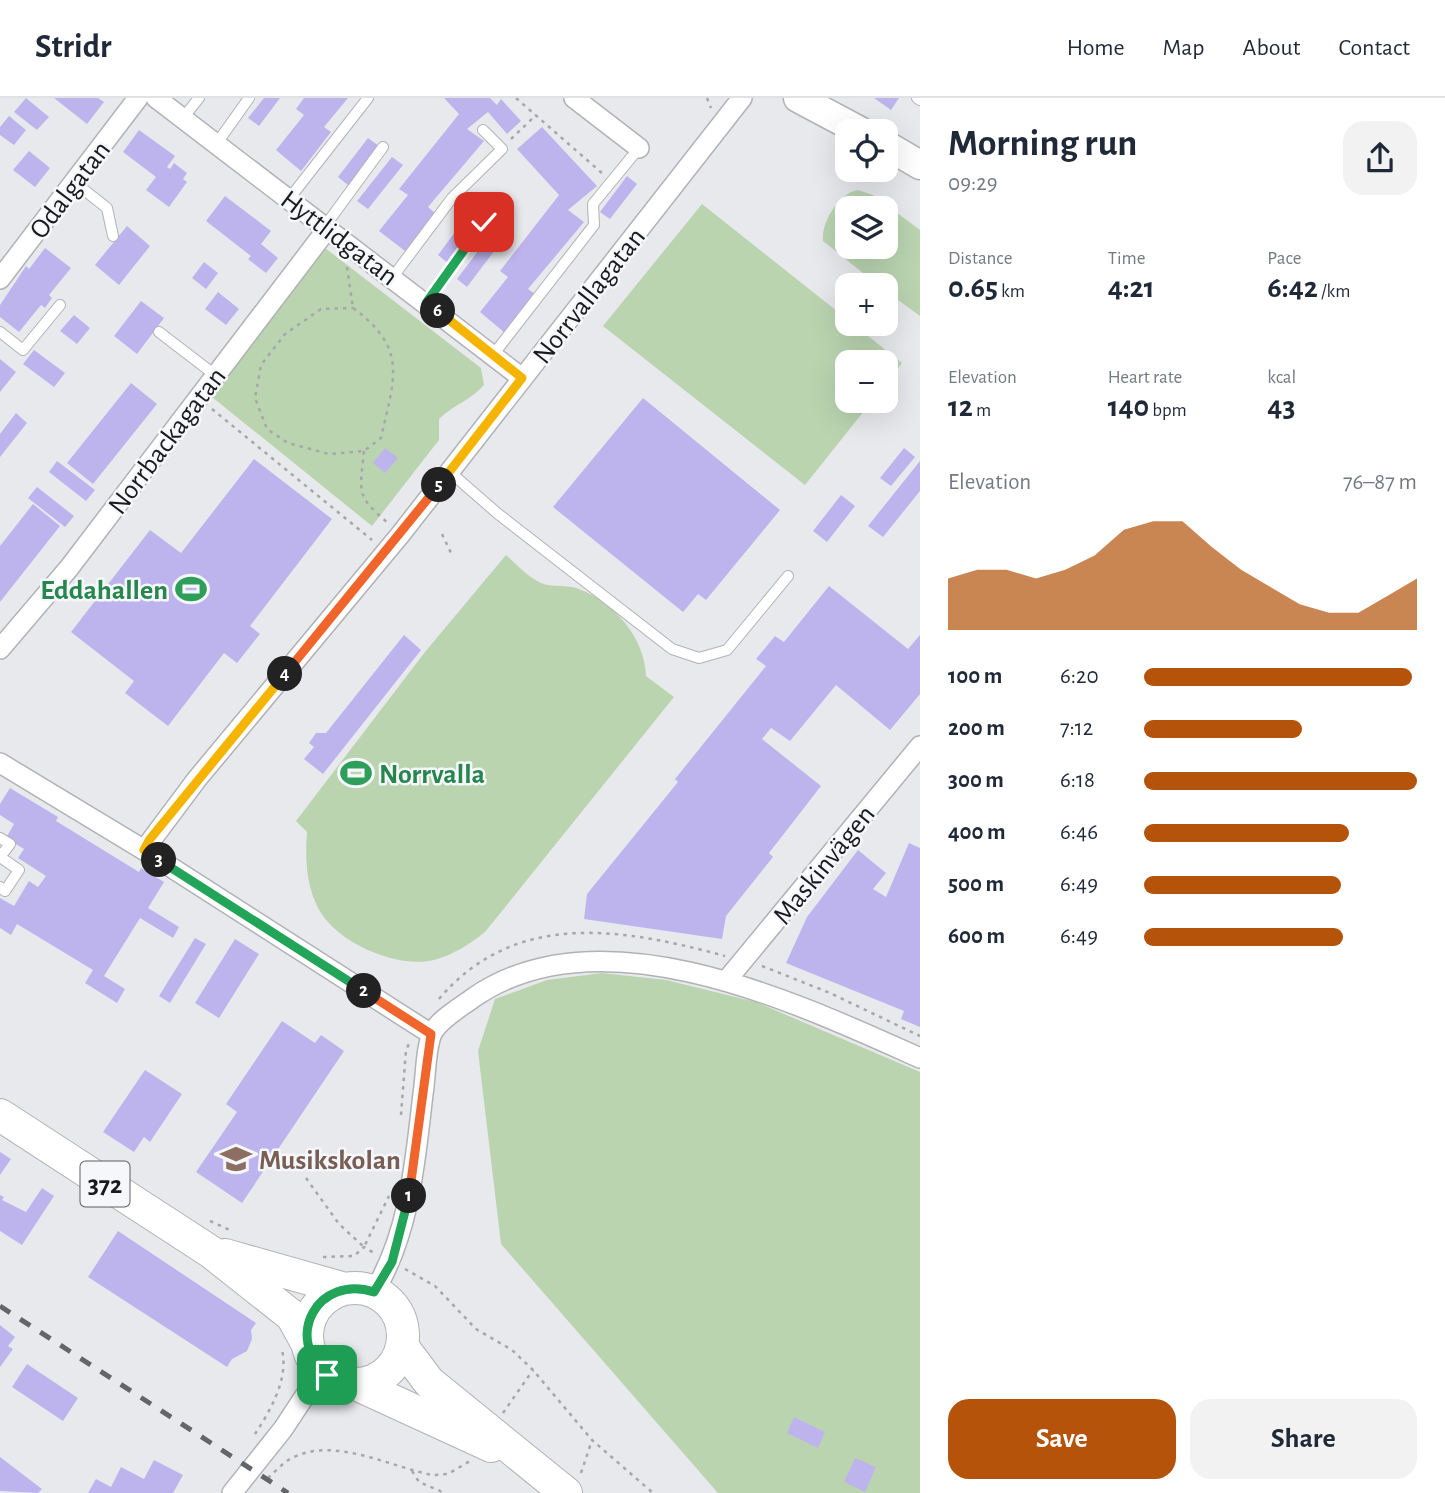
<!DOCTYPE html>
<html lang="en">
<head>
<meta charset="utf-8">
<style>
  :root { --surface:#fff; --page:#f2f2f3; --text:#1f2937; --muted:#747a83; --line:#e0e1e3; --accent:#b45309 }
  body { margin:0; font-family:"Alegreya Sans",sans-serif; background:var(--page); color:var(--text); height:100vh; display:flex; flex-direction:column; font-size:26px; white-space:nowrap }
  * { box-sizing:border-box; margin:0 }
  p { font-size:23px; color:var(--muted) }
  .icon { flex:none; width:38px; height:38px; fill:none; stroke:currentColor; stroke-width:2; stroke-linecap:round; stroke-linejoin:round }
  .map { position:relative; flex:1; overflow:hidden }
  .panel { display:flex; flex-direction:column; background:var(--surface); width:525px }
  .panel>* { flex:none }
  .tools { position:absolute; left:835px; top:21px; display:grid; gap:14px }
  .tools a { display:grid; place-items:center; width:63px; height:63px; border-radius:14px; background:var(--surface); box-shadow:0 7px 28px #0002; font-size:35px }
  .pin { position:absolute; display:grid; place-items:center; width:60px; height:60px; color:#fff; margin:-30px; border-radius:14px; box-shadow:0 4px 10px #0006 }
  .km { position:absolute; width:35px; height:35px; margin:-18px; border-radius:50%; background:#222; color:#fff; font-size:19px; line-height:35px; text-align:center }
  .round { display:grid; place-items:center; flex:none; width:74px; height:74px; border-radius:21px; background:var(--page) }
  .overview { display:flex; align-items:center; justify-content:space-between; height:119px; padding:0 28px }
  h1 { font-size:38px; font-weight:600; line-height:52px }
  .stats { display:grid; grid-template-columns:repeat(3,1fr); gap:10px; height:119px; padding:7px 28px }
  .stats div { display:grid; align-content:center }
  .stats b { font-size:30px; font-weight:600 }
  .stats small { font-size:19px; font-weight:400 }
  .stats p { font-size:19px }
  .chart { height:196px; padding:14px 28px }
  .chart p { display:flex; justify-content:space-between }
  .chart svg { width:100%; height:126px; margin-top:7px; fill:var(--accent); opacity:.7 }
  .button { display:flex; gap:14px; margin-top:auto; padding:14px 28px }
  .button a { flex:1; height:80px; border-radius:21px; background:var(--accent); color:#fff; font-size:28px; font-weight:600; line-height:80px; text-align:center }
  .button a+a { background:var(--page); color:var(--text) }
  ul { padding:0 28px; list-style:none; font-size:23px }
  li { display:grid; grid-template-columns:112px 84px 1fr; align-items:center; height:52px }
  li i { height:18px; border-radius:9px; background:var(--accent) }
  header { display:flex; align-items:center; gap:42px; box-sizing:border-box; height:98px; padding:0 35px; background:var(--surface); border-bottom:2px solid var(--line) }
  header strong { font-size:33px }
  nav { display:flex; gap:38px; margin-inline-start:auto; font-size:24px }
  main { display:flex; flex:1; min-height:0 }
  .map>svg:first-child { display:block }
  .green { fill:#bad4b0; fill-rule:evenodd }
  .building { fill:#bdb4ee }
  .lines { fill:none; stroke-linecap:round; stroke-linejoin:round }
  .service-casing { stroke:#b1b2b5; stroke-width:12 }
  .minor-casing { stroke:#b1b2b5; stroke-width:22 }
  .secondary-casing { stroke:#b1b2b5; stroke-width:31 }
  .primary-casing { stroke:#b1b2b5; stroke-width:34 }
  .path { stroke:#a7a7ab; stroke-width:2.5; stroke-dasharray:3.5 5; stroke-linecap:butt }
  .service { stroke:#fff; stroke-width:10 }
  .minor { stroke:#fff; stroke-width:19 }
  .secondary { stroke:#fff; stroke-width:28 }
  .primary { stroke:#fff; stroke-width:32 }
  .rail { stroke:#646568; stroke-width:5; stroke-dasharray:12 12; stroke-linecap:butt }
  .split-1-casing { stroke:#fff; stroke-width:14 }
  .split-2-casing { stroke:#fff; stroke-width:14 }
  .split-3-casing { stroke:#fff; stroke-width:14 }
  .split-4-casing { stroke:#fff; stroke-width:14 }
  .split-5-casing { stroke:#fff; stroke-width:14 }
  .split-6-casing { stroke:#fff; stroke-width:14 }
  .split-7-casing { stroke:#fff; stroke-width:14 }
  .split-1 { stroke:#22a559; stroke-width:9 }
  .split-2 { stroke:#f0652b; stroke-width:9 }
  .split-3 { stroke:#22a559; stroke-width:9 }
  .split-4 { stroke:#f5b400; stroke-width:9 }
  .split-5 { stroke:#f0652b; stroke-width:9 }
  .split-6 { stroke:#f5b400; stroke-width:9 }
  .split-7 { stroke:#22a559; stroke-width:9 }
  .labels { text-anchor:middle; stroke-width:5; stroke-linejoin:round; paint-order:stroke }
  .shield { fill:#f6f7fa; stroke:#5c5c5f; stroke-width:2 }
  .shield-label { font-size:26px; font-weight:bold; fill:#1a1a1c }
  .street-label { font-size:28px; fill:#1a1a1c; stroke:#f6f7fa }
  .leisure-label { font-size:28px; font-weight:bold; fill:#27864d; stroke:#f6f7fa; text-anchor:end }
  .education-label { font-size:28px; font-weight:bold; fill:#785e54; stroke:#f6f7fa; text-anchor:start }
</style>
</head>
<body>
<header>
<strong>Stridr</strong>
<nav><a>Home</a><a>Map</a><a>About</a><a>Contact</a></nav>
</header>
<main>
<div class="map">
<svg width="920" height="1395" viewBox="0 0 920 1395">
  <rect width="100%" height="100%" fill="#e8e9ed"/>
  <!-- green -->
  <path class="green" d="M 858,92 L 873,97 L 920,132 L 920,218 L 886,193 L 886,187 L 878,187 L 823,143 C 821,124 839,95 858,92 ZM 847,110 L 886,110 L 886,149 L 847,149 Z
    M 702,106 L 847,221 L 847,226 L 853,226 L 902,265 L 886,286 L 886,264 L 847,264 L 847,303 L 872,303 L 805,387 L 603,228 Z
    M 325,150 L 481,270 L 484,287 C 471,302 453,307 439,321 L 439,342 L 372,428 L 212,299 Z
    M 506,457 C 516,466 529,480 541,485 C 552,490 567,486 579,491 C 614,504 645,540 646,578 L 674,599 L 485,834 C 470,846 453,857 434,862 C 396,871 334,844 317,808 C 306,784 305,760 307,734 L 296,723 L 425,554 Z
    M 602,875 L 666,882 L 756,904 L 920,974 L 920,1395 L 718,1395 L 501,1146 L 478,953 L 495,901 L 547,882 Z"/>
  <!-- building -->
  <path class="building" d="M 26,0 L 49,19 L 37,32 L 14,14 Z
    M 54,0 L 98,0 L 104,4 L 87,26 Z
    M 264,0 L 280,0 L 259,28 L 248,20 Z
    M 304,0 L 348,0 L 324,29 L 331,34 L 301,73 L 276,52 L 304,17 L 296,11 Z
    M 444,0 L 490,0 L 497,7 L 501,1 L 521,23 L 507,36 L 488,14 L 467,31 L 484,43 L 428,109 L 435,115 L 405,153 L 379,133 L 408,97 L 399,91 L 459,16 Z
    M 874,0 L 899,0 L 891,12 Z
    M 9,18 L 26,32 L 14,47 L 0,37 L 0,29 Z
    M 542,29 L 597,88 L 568,112 L 584,124 L 528,191 L 535,196 L 505,235 L 480,214 L 508,179 L 500,173 L 559,97 L 517,51 Z
    M 139,32 L 175,58 L 167,69 L 170,71 L 174,65 L 187,75 L 183,81 L 187,84 L 169,109 L 146,92 L 156,79 L 123,54 Z
    M 368,40 L 379,48 L 349,88 L 338,79 Z
    M 29,53 L 50,70 L 35,89 L 13,72 Z
    M 392,59 L 403,67 L 368,111 L 357,103 Z
    M 627,78 L 637,86 L 610,121 L 600,114 Z
    M 225,98 L 271,133 L 261,146 L 278,160 L 266,175 L 248,161 L 251,158 L 206,123 Z
    M 467,118 L 478,126 L 449,166 L 438,157 Z
    M 127,128 L 150,148 L 119,187 L 95,167 Z
    M 491,136 L 501,144 L 467,189 L 457,181 Z
    M 45,150 L 71,170 L 49,197 L 52,200 L 45,210 L 41,207 L 19,234 L 0,219 L 0,207 L 26,168 L 29,171 Z
    M 204,164 L 218,175 L 206,191 L 192,180 Z
    M 218,194 L 239,211 L 226,227 L 205,211 Z
    M 141,203 L 164,220 L 137,256 L 114,238 Z
    M 74,217 L 90,230 L 77,246 L 60,233 Z
    M 34,252 L 65,275 L 54,289 L 23,266 Z
    M 0,261 L 16,274 L 0,294 Z
    M 131,285 L 157,306 L 93,386 L 67,365 Z
    M 643,300 L 780,412 L 706,502 L 698,496 L 683,514 L 553,409 Z
    M 16,315 L 27,325 L 0,359 L 0,336 Z
    M 385,350 L 398,360 L 385,375 L 373,365 Z
    M 904,350 L 915,359 L 891,388 L 880,380 Z
    M 254,361 L 332,421 L 250,528 L 260,536 L 237,565 L 224,555 L 168,628 L 125,595 L 134,583 L 71,534 L 150,432 L 181,455 Z
    M 57,363 L 95,392 L 86,403 L 49,374 Z
    M 920,363 L 920,393 L 883,439 L 868,428 Z
    M 37,389 L 74,418 L 65,429 L 28,400 Z
    M 841,397 L 855,408 L 827,444 L 813,433 Z
    M 33,406 L 60,428 L 0,504 L 0,448 Z
    M 829,488 L 908,551 L 920,537 L 920,596 L 890,632 L 836,587 L 790,643 L 771,630 L 762,641 L 821,688 L 769,755 L 773,759 L 726,818 L 722,841 L 584,821 L 587,796 L 678,684 L 675,681 L 766,568 L 756,561 L 775,538 L 784,544 Z
    M 404,537 L 421,552 L 323,676 L 304,661 L 314,649 L 309,645 L 316,635 L 326,635 Z
    M 10,690 L 58,719 L 56,723 L 139,774 L 141,770 L 164,784 L 148,810 L 179,829 L 173,840 L 140,820 L 104,878 L 125,891 L 117,905 L 85,885 L 93,872 L 17,826 L 11,837 L 0,830 L 0,800 L 14,808 L 29,783 L 38,789 L 46,778 L 18,760 L 24,751 L 6,740 L 14,726 L 0,717 L 0,706 Z
    M 909,745 L 920,750 L 920,929 L 901,921 L 904,913 L 786,865 L 807,819 L 858,752 L 886,775 L 873,791 L 886,799 Z
    M 195,840 L 206,846 L 170,905 L 159,898 Z
    M 235,841 L 259,856 L 219,920 L 195,905 Z
    M 282,923 L 315,945 L 321,937 L 344,953 L 242,1105 L 196,1074 L 237,1014 L 226,1006 Z
    M 145,972 L 182,996 L 150,1044 L 144,1039 L 134,1054 L 103,1034 Z
    M 0,1054 L 11,1061 L 0,1077 Z
    M 42,1090 L 54,1098 L 22,1147 L 0,1133 L 0,1097 L 4,1099 L 2,1102 L 26,1114 Z
    M 118,1133 L 256,1225 L 251,1232 L 252,1241 L 247,1253 L 232,1261 L 227,1269 L 88,1179 Z
    M 0,1227 L 15,1239 L 8,1248 L 13,1251 L 0,1269 Z
    M 27,1266 L 78,1300 L 63,1323 L 12,1289 Z
    M 794,1319 L 825,1334 L 818,1350 L 787,1335 Z
    M 0,1359 L 42,1391 L 38,1395 L 0,1393 Z
    M 855,1360 L 876,1369 L 865,1394 L 844,1384 Z
    M 154,1362 L 183,1377 L 173,1395 L 88,1395 L 96,1381 L 111,1389 L 121,1369 L 144,1381 Z"/>
  <g class="lines">
    <defs>
      <path id="service" d="M 917,0 L 920,2
        M 183,20 L 199,0
        M 217,45 L 249,0
        M 74,84 L 107,110 L 113,138
        M 289,101 L 368,0
        M 325,128 L 383,49
        M 392,180 L 452,100 L 502,51 L 483,32
        M 426,205 L 484,124
        M 0,234 L 23,252 L 60,207
        M 159,234 L 215,277
        M 493,257 L 594,127 L 593,106 L 639,50
        M 450,374 L 497,415 L 672,551 L 699,560 L 727,552 L 788,478
        M 0,740 L 10,746 L 0,759 L 19,772 L 5,793 L 0,789"/>
      <path id="minor" d="M 156,0 L 522,280
        M 574,0 L 639,50
        M 0,181 L 138,0
        M 0,551 L 69,470 L 328,130
        M 0,665 L 144,752 L 431,936
        M 144,752 L 197,681 L 400,437 L 742,0
        M 726,883 L 920,648
        M 374,1194 C 410,1134 415,1064 423,996 C 426,978 425,956 431,938 C 436,923 461,909 473,900 C 600,811 797,905 920,960
        M 232,1395 L 283,1331 L 322,1272"/>
      <path id="secondary" d="M 798,0 L 860,33
        M 886,47 L 920,67"/>
      <path id="primary" d="M 0,1017 L 211,1154 L 292,1218 L 308,1247
        M 225,1157 L 345,1191
        M307 1238a48 48 0 1 1 96 0a48 48 0 1 1-96 0Z
        M 402,1248 L 429,1284 L 566,1395
        M 356,1286 L 491,1348"/>
    </defs>
    <!-- service casing -->
    <use href="#service" class="service-casing"/>
    <!-- minor casing -->
    <use href="#minor" class="minor-casing"/>
    <!-- secondary casing -->
    <use href="#secondary" class="secondary-casing"/>
    <!-- primary casing -->
    <use href="#primary" class="primary-casing"/>
    <!-- path -->
    <path class="path" d="M 516,0 L 603,76
      M 707,0 L 711,10
      M 511,41 L 536,17
      M 347,169 L 353,210
      M 353,210 C 409,251 394,281 381,340 L 364,353 L 329,356 L 288,345 L 267,331 L 255,300 L 261,267 L 285,236 L 321,211 Z
      M 212,311 L 372,442
      M 364,353 C 360,395 355,397 388,425
      M 442,436 L 451,455
      M 762,868 L 830,895 L 920,938
      M 439,901 C 516,810 625,831 725,858
      M 401,1017 L 406,952 L 410,944
      M 306,1080 L 339,1126 L 364,1149 L 389,1098
      M 210,1123 L 232,1133
      M 323,1159 L 354,1158 L 364,1149 L 374,1155
      M 405,1171 L 435,1188 L 476,1231 L 512,1252 L 533,1272 L 592,1342 L 653,1395
      M 503,1315 L 533,1272
      M 255,1336 C 270,1313 289,1281 282,1252
      M 412,1373 L 419,1384 L 445,1395
      M 581,1375 L 592,1342
      M 268,1380 C 276,1373 284,1363 294,1359 C 336,1339 390,1369 433,1377 L 448,1376 L 470,1363"/>
    <!-- service -->
    <use href="#service" class="service"/>
    <!-- minor -->
    <use href="#minor" class="minor"/>
    <!-- secondary -->
    <use href="#secondary" class="secondary"/>
    <!-- primary -->
    <use href="#primary" class="primary"/>
    <!-- rail -->
    <path class="rail" d="M 0,1208 L 288,1395"/>
  </g>
  <g class="lines">
    <defs>
      <path id="split-1" d="M 327,1277 C 283,1239 318,1176 374,1194 L 392,1164 L 409,1098"/>
      <path id="split-2" d="M 364,893 L 431,936 L 409,1098"/>
      <path id="split-3" d="M 159,762 L 364,893"/>
      <path id="split-4" d="M 159,762 L 144,752 L 150,741 L 285,576"/>
      <path id="split-5" d="M 285,576 L 439,387"/>
      <path id="split-6" d="M 438,213 L 522,280 L 439,387"/>
      <path id="split-7" d="M 438,213 L 426,205 L 484,124"/>
    </defs>
    <!-- split-1 casing -->
    <use href="#split-1" class="split-1-casing"/>
    <!-- split-2 casing -->
    <use href="#split-2" class="split-2-casing"/>
    <!-- split-3 casing -->
    <use href="#split-3" class="split-3-casing"/>
    <!-- split-4 casing -->
    <use href="#split-4" class="split-4-casing"/>
    <!-- split-5 casing -->
    <use href="#split-5" class="split-5-casing"/>
    <!-- split-6 casing -->
    <use href="#split-6" class="split-6-casing"/>
    <!-- split-7 casing -->
    <use href="#split-7" class="split-7-casing"/>
    <!-- split-1 -->
    <use href="#split-1" class="split-1"/>
    <!-- split-2 -->
    <use href="#split-2" class="split-2"/>
    <!-- split-3 -->
    <use href="#split-3" class="split-3"/>
    <!-- split-4 -->
    <use href="#split-4" class="split-4"/>
    <!-- split-5 -->
    <use href="#split-5" class="split-5"/>
    <!-- split-6 -->
    <use href="#split-6" class="split-6"/>
    <!-- split-7 -->
    <use href="#split-7" class="split-7"/>
  </g>
  <!-- icons -->
  <defs>
    <symbol id="stadium-bare" viewBox="-9 -9 18 18"><path d="M0-5a6.5 5 0 1 0 0 10a6.5 5 0 1 0 0-10ZM-3.5-1.8h7v3.6h-7Z" fill="#2e9e5b" stroke="#f6f7fa" stroke-width="2.5" paint-order="stroke"/></symbol>
    <symbol id="school-bare" viewBox="-9 -9 18 18"><path d="M0-5L7-2L0 1L-7-2ZM-4 1L0 2.5L4 1V4Q0 6-4 4Z" fill="#8d6e63" stroke="#f6f7fa" stroke-width="2.5" paint-order="stroke"/></symbol>
  </defs>
  <g fill-rule="evenodd">
    <use href="#stadium-bare" x="169" y="469" width="44" height="44"/>
    <use href="#stadium-bare" x="334" y="653" width="44" height="44"/>
    <use href="#school-bare" x="214" y="1039" width="44" height="44"/>
  </g>
  <g class="labels">
    <!-- shield labels -->
    <rect class="shield" x="80.5" y="1063.5" width="49" height="45" rx="5"/>
    <g class="shield-label">
      <text x="105" y="1095">372</text>
    </g>
    <!-- street labels -->
    <g class="street-label">
      <text transform="translate(69 91) rotate(-53)" y="10">Odalgatan</text>
      <text transform="translate(340 139) rotate(37)" y="10">Hyttlidgatan</text>
      <text transform="translate(588 197) rotate(-52)" y="10">Norrvallagatan</text>
      <text transform="translate(166 342) rotate(-53)" y="10">Norrbackagatan</text>
      <text transform="translate(823 766) rotate(-51)" y="10">Maskinvägen</text>
    </g>
    <!-- leisure labels -->
    <g class="leisure-label">
      <text x="168" y="501">Eddahallen</text>
      <text x="379" y="685" text-anchor="start">Norrvalla</text>
    </g>
    <!-- education labels -->
    <g class="education-label">
      <text x="259" y="1071">Musikskolan</text>
    </g>
  </g>
</svg>
<div class="tools">
<a><svg class="icon" aria-label="locate" viewBox="0 0 24 24"><circle cx="12" cy="12" r="6"/><path d="M12 2v4M12 18v4M2 12h4M18 12h4"/></svg></a>
<a><svg class="icon" aria-label="layers" viewBox="0 0 24 24"><path d="M12 4l9 5-9 5-9-5zM3 14l9 5 9-5"/></svg></a>
<a>+</a>
<a>−</a>
</div>
<div class="pin" style="left:327px;top:1277px;background:#1e9e55"><svg class="icon" aria-label="arrive" viewBox="0 0 24 24"><path d="M6 21V4h12l-3 4 3 4H6"/></svg></div>
<div class="pin" style="left:484px;top:124px;background:#d93025"><svg class="icon" aria-label="check" viewBox="0 0 24 24"><path d="M5 12l5 5 9-10"/></svg></div>
<b class="km" style="left:409px;top:1098px">1</b>
<b class="km" style="left:364px;top:893px">2</b>
<b class="km" style="left:159px;top:762px">3</b>
<b class="km" style="left:285px;top:576px">4</b>
<b class="km" style="left:439px;top:387px">5</b>
<b class="km" style="left:438px;top:213px">6</b>
</div>
<section class="panel">
<div class="overview"><div><h1>Morning run</h1><p>09:29</p></div><a class="round"><svg class="icon" aria-label="share" viewBox="0 0 24 24"><path d="M12 15V3M7 8l5-5 5 5M5 13v7h14v-7"/></svg></a></div>
<div class="stats">
<div><p>Distance</p><b>0.65<small> km</small></b></div>
<div><p>Time</p><b>4:21</b></div>
<div><p>Pace</p><b>6:42<small> /km</small></b></div>
</div>
<div class="stats">
<div><p>Elevation</p><b>12<small> m</small></b></div>
<div><p>Heart rate</p><b>140<small> bpm</small></b></div>
<div><p>kcal</p><b>43</b></div>
</div>
<div class="chart"><p><span>Elevation</span>76–87 m</p>
<svg viewBox="0 0 160 44" preserveAspectRatio="none"><path d="M0 44V26L10 23L20 23L30 26L40 23L50 18L60 9L70 6L80 6L90 15L100 23L110 29L120 35L130 38L140 38L150 32L160 26V44z"/></svg>
</div>
<ul>
<li><b>100 m</b>6:20<i style="width:98%"></i></li>
<li><b>200 m</b>7:12<i style="width:58%"></i></li>
<li><b>300 m</b>6:18<i style="width:100%"></i></li>
<li><b>400 m</b>6:46<i style="width:75%"></i></li>
<li><b>500 m</b>6:49<i style="width:72%"></i></li>
<li><b>600 m</b>6:49<i style="width:73%"></i></li>
</ul>
<div class="button"><a>Save</a><a>Share</a></div>
</section>
</main>
</body>
</html>
